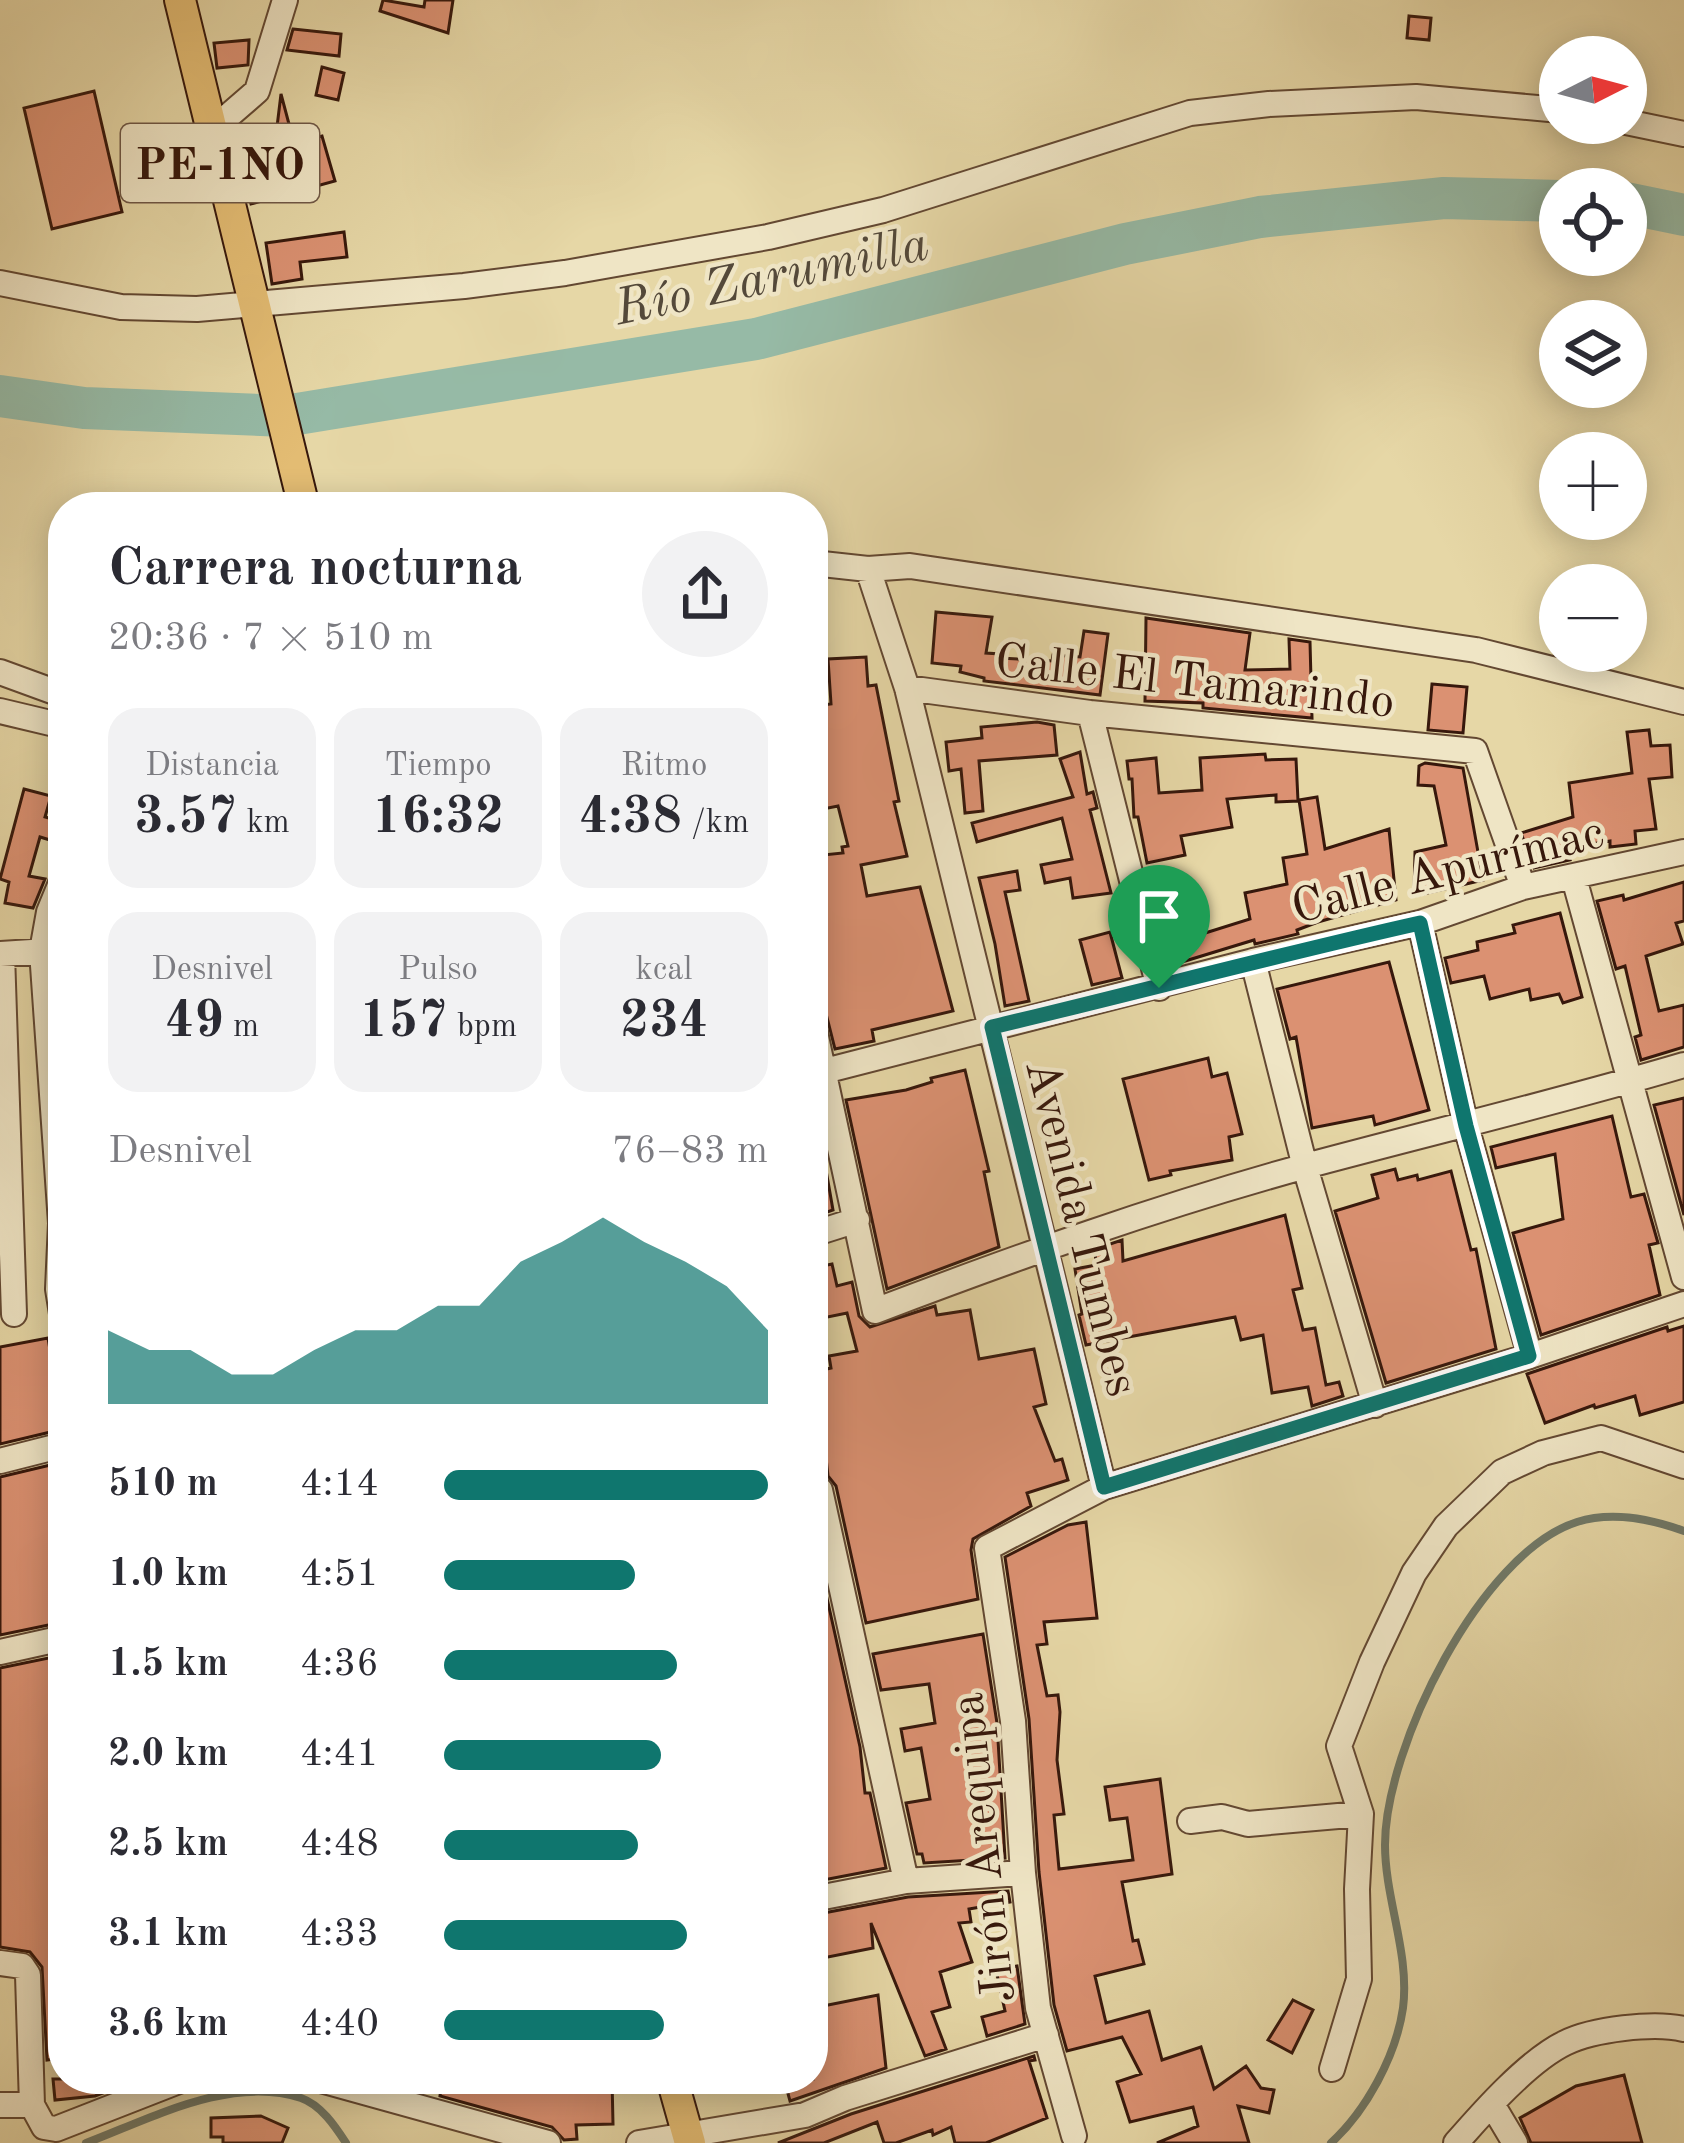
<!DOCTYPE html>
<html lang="es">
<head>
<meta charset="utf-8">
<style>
  :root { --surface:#fff; --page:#f2f2f3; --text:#2b2b33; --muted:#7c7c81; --accent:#0f766e }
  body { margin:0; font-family:"Old Standard TT",serif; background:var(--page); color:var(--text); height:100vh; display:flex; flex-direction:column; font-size:45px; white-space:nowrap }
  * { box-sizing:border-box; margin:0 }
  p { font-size:39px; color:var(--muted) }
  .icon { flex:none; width:66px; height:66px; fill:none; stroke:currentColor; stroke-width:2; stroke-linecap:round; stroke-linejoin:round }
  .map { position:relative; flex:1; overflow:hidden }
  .details { position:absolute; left:48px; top:492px; width:780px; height:1602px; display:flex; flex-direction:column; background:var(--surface); border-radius:48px; box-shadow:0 6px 30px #0003 }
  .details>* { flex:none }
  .needle { width:78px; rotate:84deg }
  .controls { position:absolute; left:1539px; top:36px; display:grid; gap:24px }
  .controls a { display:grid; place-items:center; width:108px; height:108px; border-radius:50%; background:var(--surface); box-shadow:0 6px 30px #0003; font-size:60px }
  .pin { position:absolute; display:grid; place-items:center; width:102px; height:102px; color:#fff; margin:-123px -51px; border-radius:50% 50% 50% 0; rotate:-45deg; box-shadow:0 0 12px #0007 }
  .pin .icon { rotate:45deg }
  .round { display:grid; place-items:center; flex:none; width:126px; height:126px; border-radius:63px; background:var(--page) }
  .summary { display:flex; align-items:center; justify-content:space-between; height:204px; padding:0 60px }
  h1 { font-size:54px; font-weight:600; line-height:90px }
  .stats { display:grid; grid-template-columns:repeat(3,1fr); gap:18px; height:204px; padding:12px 60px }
  .stats div { display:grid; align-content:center; border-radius:30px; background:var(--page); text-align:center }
  .stats b { font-size:51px; font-weight:600 }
  .stats small { font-size:33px; font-weight:400 }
  .stats p { font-size:33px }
  .chart { height:336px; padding:24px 60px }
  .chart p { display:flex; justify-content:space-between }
  .chart svg { width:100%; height:216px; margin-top:12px; fill:var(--accent); opacity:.7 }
  ul { padding:0 60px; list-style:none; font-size:39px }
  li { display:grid; grid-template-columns:192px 144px 1fr; align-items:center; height:90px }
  li i { height:30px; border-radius:15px; background:var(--accent) }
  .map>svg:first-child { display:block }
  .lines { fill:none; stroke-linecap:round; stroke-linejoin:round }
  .stream { stroke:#707968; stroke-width:8 }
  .river { stroke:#96baa6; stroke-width:42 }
  .building { fill:#db9172; stroke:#37180c; stroke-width:3 }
  .minor-casing { stroke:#634832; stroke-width:28 }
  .major-casing { stroke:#37180c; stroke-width:34 }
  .minor { stroke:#efe5c5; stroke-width:24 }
  .major { stroke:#e3bc73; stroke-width:30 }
  .route-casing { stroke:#fff; stroke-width:24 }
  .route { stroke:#0f766e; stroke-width:15 }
  .labels { text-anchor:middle; stroke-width:9; stroke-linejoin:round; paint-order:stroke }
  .shield { fill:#efe5c5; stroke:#6e5644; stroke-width:3 }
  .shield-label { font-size:45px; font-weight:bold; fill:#37180c }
  .street-label { font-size:48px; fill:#37180c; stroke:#efe5c5 }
  .water-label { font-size:51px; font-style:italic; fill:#54493a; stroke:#efe5c5 }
</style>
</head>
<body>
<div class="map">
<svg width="1684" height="2143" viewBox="0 0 1684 2143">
  <rect width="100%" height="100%" fill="#e6d7a6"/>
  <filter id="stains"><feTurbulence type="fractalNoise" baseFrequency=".00167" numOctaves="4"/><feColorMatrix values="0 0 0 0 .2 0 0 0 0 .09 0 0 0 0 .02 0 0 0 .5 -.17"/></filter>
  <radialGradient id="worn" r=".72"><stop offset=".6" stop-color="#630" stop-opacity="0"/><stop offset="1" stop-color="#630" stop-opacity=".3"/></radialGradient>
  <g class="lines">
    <!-- stream -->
    <path class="stream" d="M 86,2143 C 150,2119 230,2075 301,2098 C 321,2105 335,2126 346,2143
      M 1331,2143 C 1366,2111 1396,2056 1403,2008 C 1410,1954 1385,1899 1385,1845 C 1385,1748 1480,1553 1577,1522 C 1612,1511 1651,1519 1684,1531"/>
    <!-- river -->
    <path class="river" d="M 1626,203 L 1684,215
      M 0,396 L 84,408 L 285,416 L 756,339 L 1125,244 L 1260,217 L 1444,198 L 1560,201"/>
  </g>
  <!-- building -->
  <path class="building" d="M 383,0 L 424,7 L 425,0 L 453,0 L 448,33 L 380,11 Z
    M 1409,16 L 1431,18 L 1429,40 L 1407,38 Z
    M 293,29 L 341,34 L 339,56 L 287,50 Z
    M 249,40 L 248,65 L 217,68 L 214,43 Z
    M 322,67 L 344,73 L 338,100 L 316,95 Z
    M 94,91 L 122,212 L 52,229 L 24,108 Z
    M 281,94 L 294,143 L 322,136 L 335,181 L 251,204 L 233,136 L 257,129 L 261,168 L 272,168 Z
    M 344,232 L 347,257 L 300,262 L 302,279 L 272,284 L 266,243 Z
    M 936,612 L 992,617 L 986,653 L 1000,654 L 1000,658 L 1052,661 L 1053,655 L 1080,657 L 1084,631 L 1108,634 L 1100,695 L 984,681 L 984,678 L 960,672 L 961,666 L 932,663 Z
    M 1146,618 L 1250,633 L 1245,670 L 1290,669 L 1289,639 L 1310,642 L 1312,718 L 1203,708 L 1203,703 L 1145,701 Z
    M 866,657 L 868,686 L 876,685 L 899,801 L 894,802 L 907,856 L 861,865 L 867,896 L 920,887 L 953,1011 L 872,1030 L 874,1041 L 835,1049 L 818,982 L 813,983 L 813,927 L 822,925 L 813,856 L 843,853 L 842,847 L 848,846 L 838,806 L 813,811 L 813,782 L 824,780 L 813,733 L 813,706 L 831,704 L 828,659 Z
    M 1432,684 L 1467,687 L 1463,733 L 1428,730 Z
    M 1037,722 L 1054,725 L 1057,755 L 979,761 L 983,811 L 965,813 L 961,769 L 949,771 L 946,742 L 982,738 L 981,727 Z
    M 1649,730 L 1651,746 L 1670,745 L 1672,777 L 1649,779 L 1656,829 L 1635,831 L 1636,844 L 1610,847 L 1610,841 L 1566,848 L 1570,860 L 1534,868 L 1521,833 L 1573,817 L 1569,783 L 1632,773 L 1627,732 Z
    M 1080,752 L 1087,794 L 1093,792 L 1097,808 L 1090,810 L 1111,893 L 1073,898 L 1070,878 L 1045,883 L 1041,865 L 1072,859 L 1062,818 L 977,842 L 972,823 L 1073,797 L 1060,759 Z
    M 1265,754 L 1266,760 L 1296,759 L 1298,801 L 1276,802 L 1276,795 L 1227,799 L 1232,827 L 1181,836 L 1185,855 L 1147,863 L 1138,817 L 1134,817 L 1132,779 L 1129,779 L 1127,761 L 1156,758 L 1159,793 L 1202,790 L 1200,758 Z
    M 1425,763 L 1463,768 L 1483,880 L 1414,896 L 1415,852 L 1446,845 L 1434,786 L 1418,785 L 1419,766 Z
    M 24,789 L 51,796 L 45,817 L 63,822 L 63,844 L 40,837 L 29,876 L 45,879 L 33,908 L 5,903 L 9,882 L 0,879 Z
    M 1317,797 L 1325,849 L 1389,829 L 1396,900 L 1318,922 L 1297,930 L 1298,934 L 1255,944 L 1254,940 L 1172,965 L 1162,921 L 1198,913 L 1202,934 L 1250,919 L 1245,893 L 1287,884 L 1283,858 L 1307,854 L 1299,800 Z
    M 1017,871 L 1020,890 L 1005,892 L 1029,1001 L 1005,1006 L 995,944 L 979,878 Z
    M 1684,882 L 1684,921 L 1676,923 L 1683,944 L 1646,956 L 1659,1011 L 1684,1005 L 1684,1047 L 1641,1060 L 1635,1037 L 1641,1035 L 1625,966 L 1616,969 L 1597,901 L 1623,895 L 1624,900 Z
    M 1560,913 L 1582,997 L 1563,1003 L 1559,994 L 1531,1000 L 1529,989 L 1490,999 L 1484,976 L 1451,983 L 1445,958 L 1478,950 L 1477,942 L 1515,933 L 1513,925 Z
    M 1110,932 L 1122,978 L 1092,985 L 1080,940 Z
    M 1389,962 L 1429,1110 L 1375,1125 L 1373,1116 L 1312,1128 L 1296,1037 L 1290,1039 L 1277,989 Z
    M 1208,1058 L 1212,1077 L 1227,1073 L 1242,1134 L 1229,1137 L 1232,1160 L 1170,1171 L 1171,1175 L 1149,1180 L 1123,1079 Z
    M 965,1070 L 989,1171 L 984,1172 L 999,1247 L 887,1289 L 846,1100 L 906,1090 L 932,1082 L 931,1078 Z
    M 1684,1098 L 1684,1215 L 1654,1105 Z
    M 1612,1116 L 1631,1197 L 1644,1194 L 1658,1243 L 1649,1245 L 1660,1295 L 1541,1335 L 1513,1233 L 1563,1219 L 1555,1154 L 1496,1168 L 1491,1147 Z
    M 823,1153 L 833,1210 L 813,1217 L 813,1154 Z
    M 1395,1169 L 1398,1180 L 1417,1175 L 1418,1180 L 1451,1171 L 1471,1250 L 1476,1249 L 1496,1349 L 1386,1383 L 1335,1211 L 1378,1198 L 1372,1175 Z
    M 1285,1215 L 1302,1288 L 1293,1290 L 1303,1330 L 1315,1328 L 1326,1385 L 1339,1382 L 1343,1396 L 1312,1406 L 1308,1387 L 1272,1393 L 1263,1335 L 1241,1340 L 1235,1317 L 1086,1345 L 1079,1315 L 1082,1314 L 1075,1269 L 1096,1265 L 1095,1249 L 1122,1240 L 1123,1261 Z
    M 832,1264 L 837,1286 L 852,1282 L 859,1316 L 870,1327 L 935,1306 L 937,1315 L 970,1310 L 979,1359 L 1034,1349 L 1046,1404 L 1034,1407 L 1055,1461 L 1062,1459 L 1068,1480 L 1027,1493 L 1031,1506 L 973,1539 L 971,1550 L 978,1599 L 866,1623 L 836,1486 L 828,1476 L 822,1421 L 813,1422 L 813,1372 L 831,1368 L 829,1356 L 857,1351 L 847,1313 L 813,1320 L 813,1268 Z
    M 1684,1326 L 1684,1402 L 1640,1415 L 1635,1396 L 1595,1408 L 1594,1405 L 1545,1423 L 1527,1374 L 1667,1327 L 1668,1331 Z
    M 48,1338 L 63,1429 L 0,1444 L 0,1347 Z
    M 63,1462 L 63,1622 L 0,1635 L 0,1477 Z
    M 1086,1522 L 1097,1618 L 1044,1622 L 1047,1644 L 1037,1645 L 1047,1696 L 1058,1695 L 1060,1712 L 1057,1760 L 1064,1814 L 1054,1815 L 1059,1869 L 1133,1860 L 1127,1818 L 1110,1820 L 1105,1787 L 1160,1779 L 1172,1874 L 1122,1882 L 1133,1941 L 1138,1940 L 1144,1964 L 1095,1976 L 1106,2023 L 1149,2011 L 1162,2060 L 1201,2047 L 1214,2089 L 1246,2066 L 1261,2088 L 1274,2090 L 1269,2113 L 1238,2106 L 1249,2143 L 1157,2143 L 1198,2126 L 1193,2107 L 1130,2122 L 1117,2082 L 1141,2074 L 1122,2037 L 1067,2051 L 1054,2005 L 1039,1872 L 1029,1719 L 1005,1557 L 1068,1525 Z
    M 813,1535 L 860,1747 L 865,1793 L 870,1793 L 886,1868 L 813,1882 Z
    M 983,1634 L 997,1723 L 1005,1858 L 924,1863 L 922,1854 L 917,1854 L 906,1803 L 930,1799 L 921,1748 L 905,1751 L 901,1729 L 935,1723 L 929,1684 L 881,1690 L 873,1654 Z
    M 63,1655 L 63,2058 L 47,2060 L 42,1967 L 30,1952 L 0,1947 L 0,1668 Z
    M 1008,1891 L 1010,1902 L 969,1909 L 971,1922 L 959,1923 L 972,1962 L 940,1972 L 950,2007 L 932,2012 L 946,2049 L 925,2056 L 871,1923 L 873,1948 L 813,1960 L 813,1915 L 908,1897 Z
    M 1017,1966 L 1025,2024 L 987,2036 L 982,2017 L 1005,2011 L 996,1970 Z
    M 878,1995 L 886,2068 L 790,2101 L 784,2079 L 813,2079 L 813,2008 Z
    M 1293,2000 L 1313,2010 L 1292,2053 L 1268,2040 Z
    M 1034,2056 L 1035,2060 L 1029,2061 L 1047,2118 L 986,2143 L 955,2143 L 951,2127 L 933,2135 L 932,2130 L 896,2143 L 884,2143 L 877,2122 L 824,2143 L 778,2143 L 851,2114 Z
    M 1624,2075 L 1642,2143 L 1531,2143 L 1520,2118 L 1576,2086 Z
    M 53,2079 L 132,2079 L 132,2082 L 95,2096 L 55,2100 Z
    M 442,2079 L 612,2079 L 613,2124 L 576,2125 L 577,2139 L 564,2140 L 552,2127 L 440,2096 Z
    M 261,2116 L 288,2128 L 282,2143 L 223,2143 L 223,2137 L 211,2137 L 211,2118 Z"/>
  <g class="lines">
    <defs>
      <path id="minor" d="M 1626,122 L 1684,134
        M 212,130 L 257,91 L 285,0
        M 0,283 L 121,307 L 197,309 L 464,286 L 565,273 L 768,237 L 883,210 L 1190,113 L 1269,104 L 1416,97 L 1560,110
        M 813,563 L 868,569 L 910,566 L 1476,650 L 1684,702
        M 868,569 L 907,688 L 1104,1487
        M 0,672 L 63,695
        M 907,688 L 1090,713 L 1475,751 L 1523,887
        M 0,711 L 63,726
        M 1090,713 L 1159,988
        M 63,878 L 49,912 L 42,951 L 61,1223 L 58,1289 L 63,1320
        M 1574,878 L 1684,1277
        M 1420,923 L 1466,1126 L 1530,1356
        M 0,954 L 63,950
        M 2,954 L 14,1314
        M 1253,961 L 1305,1167 L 1375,1405
        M 813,1023 L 875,1311 C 1017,1257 1160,1206 1306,1166 C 1432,1132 1559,1102 1684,1065
        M 813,1074 L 1253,961 L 1420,923 L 1523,887 L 1684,852
        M 813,1234 L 857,1220
        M 0,1461 L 63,1445
        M 820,1490 L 906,1881
        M 0,1652 L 63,1638
        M 1190,1821 L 1222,1817 L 1248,1824 L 1361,1814
        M 813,1899 L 906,1881 L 1023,1873
        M 0,1963 L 22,1966 L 28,1975 L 32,2105 L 44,2127 L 56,2129 L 184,2079
        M 1332,2069 L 1359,1979 L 1357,1889 L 1361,1814 L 1339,1746 L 1372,1662 L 1414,1573 L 1446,1526 L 1502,1472 L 1543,1453 L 1601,1438 L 1684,1466
        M 317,2079 L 548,2143
        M 0,2105 L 32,2105
        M 1493,2106 L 1515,2143
        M 1074,2136 L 1038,2008 L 1023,1873 L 1013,1721 L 987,1548 L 1104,1487 L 1530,1356 L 1684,1304
        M 639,2143 L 805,2115 L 845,2098 L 1046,2035
        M 1456,2143 C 1483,2112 1528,2061 1565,2043 C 1593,2029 1654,2022 1684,2029"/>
      <path id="major" d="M 180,0 L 304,507
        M 672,2079 L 690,2143"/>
    </defs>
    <!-- minor casing -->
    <use href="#minor" class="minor-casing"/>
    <!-- major casing -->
    <use href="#major" class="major-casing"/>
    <!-- minor -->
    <use href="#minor" class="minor"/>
    <!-- major -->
    <use href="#major" class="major"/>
  </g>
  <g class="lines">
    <defs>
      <path id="route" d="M 1420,923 L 1466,1126 L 1529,1356 L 1104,1487 L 992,1027 C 1135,993 1277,955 1420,923 Z"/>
    </defs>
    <!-- route casing -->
    <use href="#route" class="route-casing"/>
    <!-- route -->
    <use href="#route" class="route"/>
  </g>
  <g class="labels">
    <!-- shield labels -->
    <rect class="shield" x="121" y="124" width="198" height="78" rx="9"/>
    <g class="shield-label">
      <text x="220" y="179">PE-1NO</text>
    </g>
    <!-- street labels -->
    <g class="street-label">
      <text transform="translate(1195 679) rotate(6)" y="17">Calle El Tamarindo</text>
      <text transform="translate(1447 868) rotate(-14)" y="17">Calle Apurímac</text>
      <text transform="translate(1084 1227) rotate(76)" y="17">Avenida Tumbes</text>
      <text transform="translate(981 1848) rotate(-96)" y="17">Jirón Arequipa</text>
    </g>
    <!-- water labels -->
    <g class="water-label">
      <text transform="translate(771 274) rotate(-12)" y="18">Río Zarumilla</text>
    </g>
  </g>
  <rect width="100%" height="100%" filter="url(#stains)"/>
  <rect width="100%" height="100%" fill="url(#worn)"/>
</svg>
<div class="controls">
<a><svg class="needle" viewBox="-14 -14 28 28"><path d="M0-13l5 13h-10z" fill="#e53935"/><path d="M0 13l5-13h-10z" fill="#7c7c81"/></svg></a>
<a><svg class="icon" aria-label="locate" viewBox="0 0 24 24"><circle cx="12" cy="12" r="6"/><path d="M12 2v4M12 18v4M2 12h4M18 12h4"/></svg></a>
<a><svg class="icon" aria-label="layers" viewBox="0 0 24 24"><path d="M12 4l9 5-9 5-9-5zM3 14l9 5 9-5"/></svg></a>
<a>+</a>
<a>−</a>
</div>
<div class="pin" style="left:1159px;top:988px;background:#1e9e55"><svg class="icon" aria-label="arrive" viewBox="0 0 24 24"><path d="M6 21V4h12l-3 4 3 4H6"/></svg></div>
<section class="details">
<div class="summary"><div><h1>Carrera nocturna</h1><p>20:36 · 7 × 510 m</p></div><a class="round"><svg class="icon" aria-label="share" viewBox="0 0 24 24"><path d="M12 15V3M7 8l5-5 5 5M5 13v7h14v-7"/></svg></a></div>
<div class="stats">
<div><p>Distancia</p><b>3.57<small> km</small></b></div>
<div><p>Tiempo</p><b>16:32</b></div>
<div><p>Ritmo</p><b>4:38<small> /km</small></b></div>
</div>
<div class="stats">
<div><p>Desnivel</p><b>49<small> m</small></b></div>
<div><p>Pulso</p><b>157<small> bpm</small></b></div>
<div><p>kcal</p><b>234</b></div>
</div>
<div class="chart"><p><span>Desnivel</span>76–83 m</p>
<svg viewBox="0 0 160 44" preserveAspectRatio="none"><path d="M0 44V29L10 33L20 33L30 38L40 38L50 33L60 29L70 29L80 24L90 24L100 15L110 11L120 6L130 11L140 15L150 20L160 29V44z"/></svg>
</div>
<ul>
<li><b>510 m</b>4:14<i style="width:100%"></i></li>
<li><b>1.0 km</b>4:51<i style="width:59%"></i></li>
<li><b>1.5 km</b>4:36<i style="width:72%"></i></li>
<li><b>2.0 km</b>4:41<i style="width:67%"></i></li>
<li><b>2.5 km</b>4:48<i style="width:60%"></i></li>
<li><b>3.1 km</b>4:33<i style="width:75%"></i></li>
<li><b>3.6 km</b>4:40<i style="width:68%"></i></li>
</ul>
</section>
</div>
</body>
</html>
